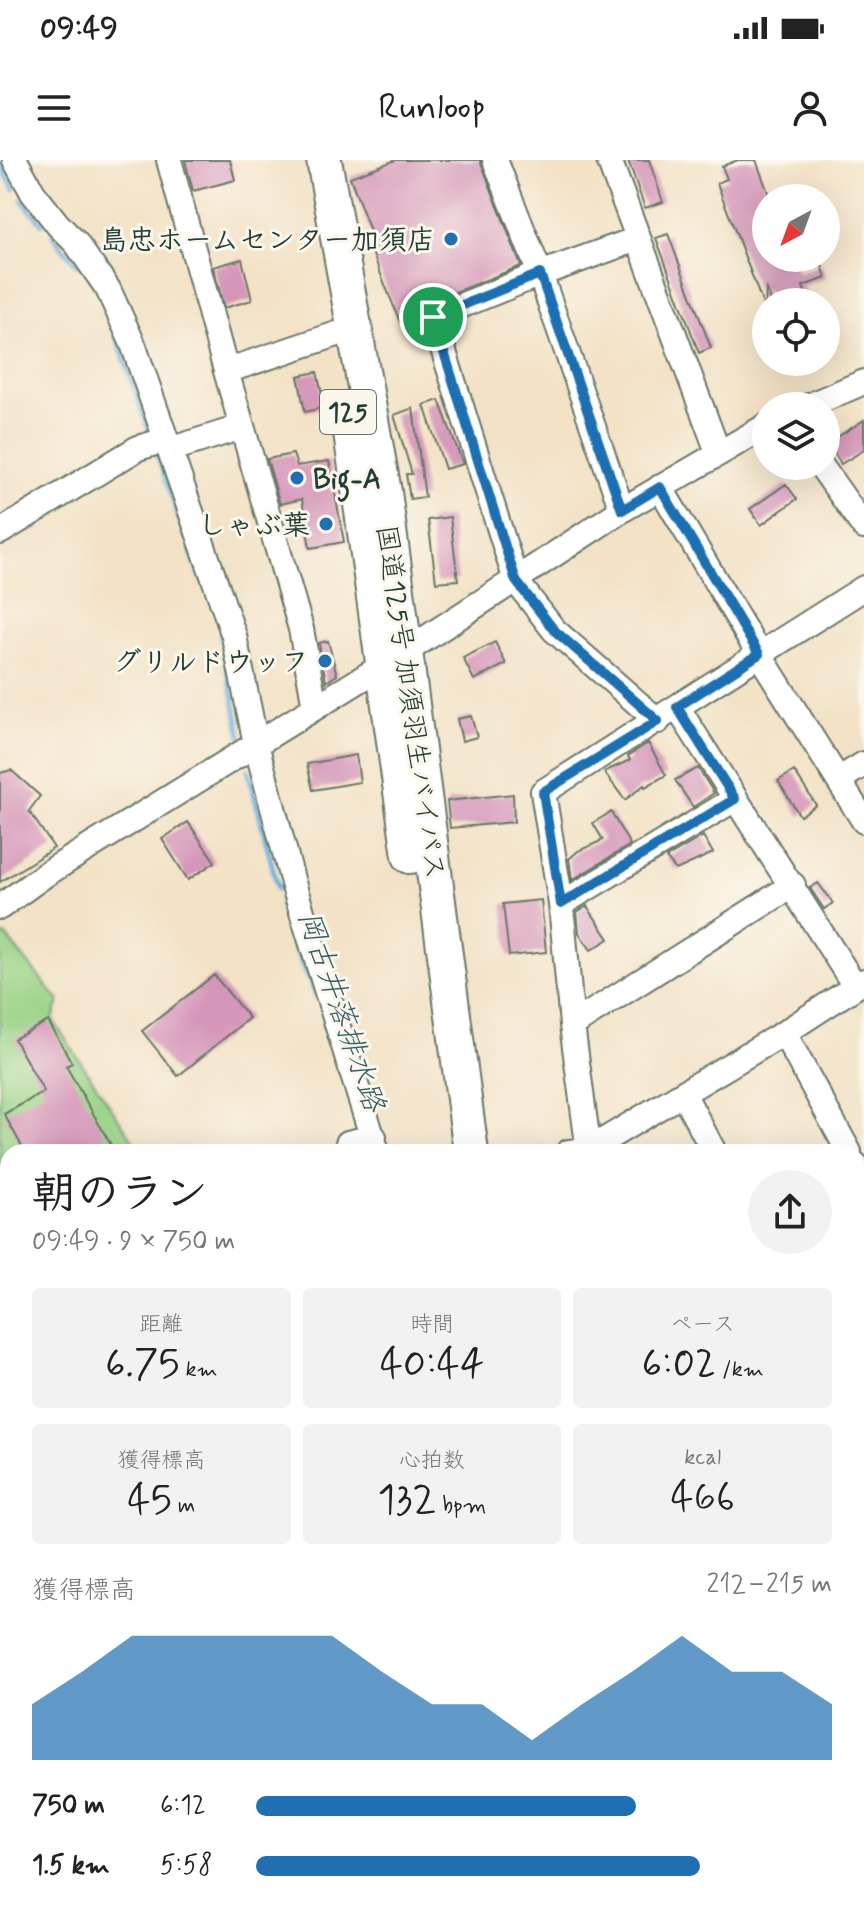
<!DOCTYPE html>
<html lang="ja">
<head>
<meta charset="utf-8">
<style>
  :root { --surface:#fff; --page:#f2f2f2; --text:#222; --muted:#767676; --accent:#1f6fb2 }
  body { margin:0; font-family:Mynerve,"Klee One",sans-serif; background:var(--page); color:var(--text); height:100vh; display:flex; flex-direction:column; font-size:30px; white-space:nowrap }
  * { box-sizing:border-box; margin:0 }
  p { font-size:26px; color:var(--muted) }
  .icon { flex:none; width:44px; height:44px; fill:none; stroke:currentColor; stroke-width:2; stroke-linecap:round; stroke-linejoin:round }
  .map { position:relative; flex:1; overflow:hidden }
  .drawer { position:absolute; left:0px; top:984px; width:864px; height:768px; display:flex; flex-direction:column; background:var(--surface); border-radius:24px 24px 0 0; box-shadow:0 8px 32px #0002 }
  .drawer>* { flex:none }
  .needle { width:52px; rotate:221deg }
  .buttons { position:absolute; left:752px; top:24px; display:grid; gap:16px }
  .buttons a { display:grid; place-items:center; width:88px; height:88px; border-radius:50%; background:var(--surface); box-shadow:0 8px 32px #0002; font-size:40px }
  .pin { position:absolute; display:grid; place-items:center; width:68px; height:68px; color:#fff; margin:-34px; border:4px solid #fff; border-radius:50%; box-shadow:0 2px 8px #0007 }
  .round { display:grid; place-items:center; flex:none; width:84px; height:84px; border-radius:42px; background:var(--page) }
  .overview { display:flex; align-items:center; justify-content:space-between; height:136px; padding:0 32px }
  h1 { font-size:44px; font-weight:600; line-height:60px }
  .figures { display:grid; grid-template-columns:repeat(3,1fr); gap:12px; height:136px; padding:8px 32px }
  .figures div { display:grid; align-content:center; border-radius:8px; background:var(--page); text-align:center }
  .figures b { font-size:40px; font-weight:600 }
  .figures small { font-size:22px; font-weight:400 }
  .figures p { font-size:22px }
  .chart { height:224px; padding:16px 32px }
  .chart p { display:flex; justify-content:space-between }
  .chart svg { width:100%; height:144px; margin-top:8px; fill:var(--accent); opacity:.7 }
  ul { padding:0 32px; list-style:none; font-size:26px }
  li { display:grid; grid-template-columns:128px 96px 1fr; align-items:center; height:60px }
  li i { height:20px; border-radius:10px; background:var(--accent) }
  .status { display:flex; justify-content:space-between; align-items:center; height:56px; padding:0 40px; background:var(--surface); direction:ltr }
  .status svg { height:22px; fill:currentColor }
  header { display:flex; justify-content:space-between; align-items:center; height:104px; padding:0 32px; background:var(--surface); font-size:36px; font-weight:600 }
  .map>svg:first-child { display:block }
  .green { fill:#99d285; stroke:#5c885c; stroke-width:2 }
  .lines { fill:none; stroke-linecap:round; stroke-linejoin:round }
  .stream { stroke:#65addc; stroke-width:5 }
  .building { fill:#d596b9 }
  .minor-casing { stroke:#697767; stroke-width:28 }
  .highway-casing { stroke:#697767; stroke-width:38 }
  .minor { stroke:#fff; stroke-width:24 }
  .highway { stroke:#fff; stroke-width:34 }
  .route-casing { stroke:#fff; stroke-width:16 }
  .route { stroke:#1f6fb2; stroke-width:10 }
  .poi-dot { fill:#1f6fb2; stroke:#fbf7ec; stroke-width:3 }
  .labels { text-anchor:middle; stroke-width:6; stroke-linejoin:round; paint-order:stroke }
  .shield { fill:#fbf7ec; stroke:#61756b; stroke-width:2 }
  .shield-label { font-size:26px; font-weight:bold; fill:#1f3d34 }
  .poi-label { font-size:28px; font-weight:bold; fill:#1f3d34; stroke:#fbf7ec; text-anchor:end }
  .street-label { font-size:28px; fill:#1f3d34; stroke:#fbf7ec }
  .water-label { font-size:30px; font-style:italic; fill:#345f66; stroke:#fbf7ec }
</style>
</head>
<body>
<div class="status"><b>09:49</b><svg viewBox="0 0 49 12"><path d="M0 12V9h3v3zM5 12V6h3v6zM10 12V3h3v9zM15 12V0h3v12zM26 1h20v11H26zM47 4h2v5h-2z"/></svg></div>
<header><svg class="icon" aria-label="menu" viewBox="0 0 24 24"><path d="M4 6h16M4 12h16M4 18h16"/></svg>Runloop<svg class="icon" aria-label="person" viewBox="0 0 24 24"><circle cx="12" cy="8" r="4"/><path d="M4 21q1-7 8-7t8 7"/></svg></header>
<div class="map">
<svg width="864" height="1752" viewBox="0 0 864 1752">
  <rect width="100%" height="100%" fill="#fbf7ec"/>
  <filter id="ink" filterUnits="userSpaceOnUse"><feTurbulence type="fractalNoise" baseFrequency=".0125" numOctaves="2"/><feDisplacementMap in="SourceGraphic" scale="16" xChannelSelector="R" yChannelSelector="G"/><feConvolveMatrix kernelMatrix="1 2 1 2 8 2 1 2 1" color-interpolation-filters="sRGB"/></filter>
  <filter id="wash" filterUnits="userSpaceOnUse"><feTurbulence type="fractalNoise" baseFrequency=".006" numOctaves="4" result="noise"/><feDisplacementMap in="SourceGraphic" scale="32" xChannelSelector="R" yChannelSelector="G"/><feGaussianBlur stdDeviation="1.8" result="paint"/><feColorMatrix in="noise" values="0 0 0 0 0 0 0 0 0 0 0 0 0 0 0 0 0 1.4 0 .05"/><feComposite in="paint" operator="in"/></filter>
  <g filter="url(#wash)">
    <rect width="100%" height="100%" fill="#f3e2c6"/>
    <!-- green -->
    <path class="green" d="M 5,775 L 59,841 L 53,860 L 141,992 L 8,992 L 8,1510 L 0,1498 L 0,778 Z"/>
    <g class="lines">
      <!-- stream -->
      <path class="stream" d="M 0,3 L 14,29
        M 22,40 L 42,64
        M 53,76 L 77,105
        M 117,177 L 150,274
        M 156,292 L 186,378
        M 191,391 L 203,422
        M 221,475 L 241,576
        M 248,610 L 278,729
        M 281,744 L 291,779 L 316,836"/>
    </g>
    <g id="blocks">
      <!-- building -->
      <path class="building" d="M 185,0 L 230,0 L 235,20 L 193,31 Z
        M 396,0 L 480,0 L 521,106 L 427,143 L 418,154 L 400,162 L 370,87 L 375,85 L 350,17 Z
        M 628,0 L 649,0 L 663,42 L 645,48 Z
        M 738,0 L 756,0 L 770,38 L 766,38 L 766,98 L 793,98 L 798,113 L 822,105 L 826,118 L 803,126 L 809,142 L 771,142 L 766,127 L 765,150 L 717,23 L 727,19 L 722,6 Z
        M 668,74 L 711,188 L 699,193 L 656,78 Z
        M 242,99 L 252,140 L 224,148 L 213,107 Z
        M 317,212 L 325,247 L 305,252 L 298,216 Z
        M 439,240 L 463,304 L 445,309 L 424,245 Z
        M 413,248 L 425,337 L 410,339 L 406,314 L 412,314 L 394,255 Z
        M 864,260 L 864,290 L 841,304 L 828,283 Z
        M 293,294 L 297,306 L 329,301 L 344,382 L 310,388 L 302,339 L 280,344 L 267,299 Z
        M 786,324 L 797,339 L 761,365 L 750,349 Z
        M 450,357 L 458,420 L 436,422 L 428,360 Z
        M 328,481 L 337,515 L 326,522 L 319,483 Z
        M 495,482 L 506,504 L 474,520 L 463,498 Z
        M 471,556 L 477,577 L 462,581 L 457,559 Z
        M 648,583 L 666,615 L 645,627 L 644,625 L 625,640 L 604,612 L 630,600 L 628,596 Z
        M 356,595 L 360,622 L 313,630 L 307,604 Z
        M 698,608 L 714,633 L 693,647 L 675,620 Z
        M 11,610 L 40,636 L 29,651 L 54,688 L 0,722 L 0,613 Z
        M 794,611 L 816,645 L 800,656 L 778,621 Z
        M 513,634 L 514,662 L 450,668 L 447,641 Z
        M 611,652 L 630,685 L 572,720 L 569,699 L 578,691 L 603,680 L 593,663 Z
        M 188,662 L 215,702 L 188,720 L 162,679 Z
        M 703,676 L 713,693 L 676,710 L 666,698 Z
        M 818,723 L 833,743 L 824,749 L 810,728 Z
        M 541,740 L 546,792 L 509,796 L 503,744 Z
        M 587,746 L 609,779 L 591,790 L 579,773 L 577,752 Z
        M 214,815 L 249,858 L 178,916 L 142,871 Z
        M 48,861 L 72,903 L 66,906 L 115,992 L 25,992 L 4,954 L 44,932 L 14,879 Z"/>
    </g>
  </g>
  <g filter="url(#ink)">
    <use href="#blocks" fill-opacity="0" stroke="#697767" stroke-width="2"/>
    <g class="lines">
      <defs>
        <path id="minor" d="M 15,0 L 33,33 L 59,66 L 76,83 L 108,129 L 133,184 L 234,476 L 256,584 L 293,723 L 377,992
          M 169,0 L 226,211 L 301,469 L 315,547
          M 495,0 L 540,114 L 622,350
          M 609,0 L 718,292
          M 637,79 L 540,114 L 433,157 L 516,421 L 554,470 L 658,561
          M 226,211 L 337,174
          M 808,246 L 864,222
          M 169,290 L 242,267
          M 821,306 L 864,367
          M 660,327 L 759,494 L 864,661
          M 0,372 L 138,288 L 166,280
          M 677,547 L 855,826
          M 838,620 L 864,604
          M 561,744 L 735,639
          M 0,747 L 46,714 L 405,492 L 622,350 L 766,266
          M 572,865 L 793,725
          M 784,873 L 849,992
          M 349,992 L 348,983 L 374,977
          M 569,992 L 588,990 L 683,933
          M 589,992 L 572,865 L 561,744 L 543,632 L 864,428
          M 714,992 L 683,933 L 784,873 L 864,821
          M 856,1005 L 864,1019
          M 856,1207 L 864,1203
          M 856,1244 L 864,1258
          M 856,1399 L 864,1394
          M 856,1579 L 864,1594
          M 0,1699 L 8,1694
          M 856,1725 L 864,1719
          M 476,1744 L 482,1752
          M 686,1744 L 690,1752
          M 785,1744 L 788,1752
          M 815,1752 L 828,1744"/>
        <path id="highway" d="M 324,0 L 384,332 L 471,992
          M 350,265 L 410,696
          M 553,1744 L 554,1752
          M 577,1744 L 578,1752"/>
      </defs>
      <!-- minor casing -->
      <use href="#minor" class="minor-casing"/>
      <!-- highway casing -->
      <use href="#highway" class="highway-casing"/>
      <!-- minor -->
      <use href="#minor" class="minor"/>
      <!-- highway -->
      <use href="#highway" class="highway"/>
    </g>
  </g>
  <g class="lines" filter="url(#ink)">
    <defs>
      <path id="route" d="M 540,114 L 622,350 L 660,327 L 759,494 L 677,547 L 735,639 L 561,744 L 543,632 L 658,561 L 554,470 L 516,421 L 433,157 Z"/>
    </defs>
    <!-- route casing -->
    <use href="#route" class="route-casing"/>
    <!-- route -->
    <use href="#route" class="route"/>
  </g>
  <!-- markers -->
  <g class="poi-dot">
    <circle cx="451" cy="79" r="8"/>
    <circle cx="297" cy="318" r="8"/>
    <circle cx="326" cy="364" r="8"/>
    <circle cx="325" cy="501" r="8"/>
  </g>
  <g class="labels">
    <!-- shield labels -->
    <rect class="shield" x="320" y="230" width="56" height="44" rx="6"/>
    <g class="shield-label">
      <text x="348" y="261">125</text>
    </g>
    <!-- poi labels -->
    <g class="poi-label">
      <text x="435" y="89">島忠ホームセンター加須店</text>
      <text x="313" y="328" text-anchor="start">Big-A</text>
      <text x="310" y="374">しゃぶ葉</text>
      <text x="309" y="511">グリルドウッフ</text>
    </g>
    <!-- street labels -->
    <g class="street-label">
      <text transform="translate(412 542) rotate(82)" y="10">国道125号 加須羽生バイパス</text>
    </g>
    <!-- water labels -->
    <g class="water-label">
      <text transform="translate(342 851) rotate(71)" y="10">岡古井落排水路</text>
    </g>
  </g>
</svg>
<div class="buttons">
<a><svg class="needle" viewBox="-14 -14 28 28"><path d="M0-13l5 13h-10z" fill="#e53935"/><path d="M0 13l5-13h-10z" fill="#767676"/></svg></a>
<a><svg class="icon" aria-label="locate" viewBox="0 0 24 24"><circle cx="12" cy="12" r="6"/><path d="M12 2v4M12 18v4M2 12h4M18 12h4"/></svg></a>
<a><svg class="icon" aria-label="layers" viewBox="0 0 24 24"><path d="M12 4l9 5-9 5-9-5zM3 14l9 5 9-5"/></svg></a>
</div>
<div class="pin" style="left:433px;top:157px;background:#1e9e55"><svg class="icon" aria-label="arrive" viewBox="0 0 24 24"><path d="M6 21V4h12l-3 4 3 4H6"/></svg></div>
<section class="drawer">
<div class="overview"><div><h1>朝のラン</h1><p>09:49 · 9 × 750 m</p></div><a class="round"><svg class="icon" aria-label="share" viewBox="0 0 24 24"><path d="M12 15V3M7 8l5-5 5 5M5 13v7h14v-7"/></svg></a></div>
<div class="figures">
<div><p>距離</p><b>6.75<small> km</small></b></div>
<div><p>時間</p><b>40:44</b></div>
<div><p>ペース</p><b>6:02<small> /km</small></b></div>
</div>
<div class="figures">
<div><p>獲得標高</p><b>45<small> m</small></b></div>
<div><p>心拍数</p><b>132<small> bpm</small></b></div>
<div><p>kcal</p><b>466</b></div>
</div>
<div class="chart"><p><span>獲得標高</span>212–215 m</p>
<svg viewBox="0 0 160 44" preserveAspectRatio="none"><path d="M0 44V27L10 17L20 6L30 6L40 6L50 6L60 6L70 17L80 27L90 27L100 38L110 27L120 17L130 6L140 17L150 17L160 27V44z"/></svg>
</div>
<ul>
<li><b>750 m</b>6:12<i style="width:66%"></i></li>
<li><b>1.5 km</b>5:58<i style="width:77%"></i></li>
</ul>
</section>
</div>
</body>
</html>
